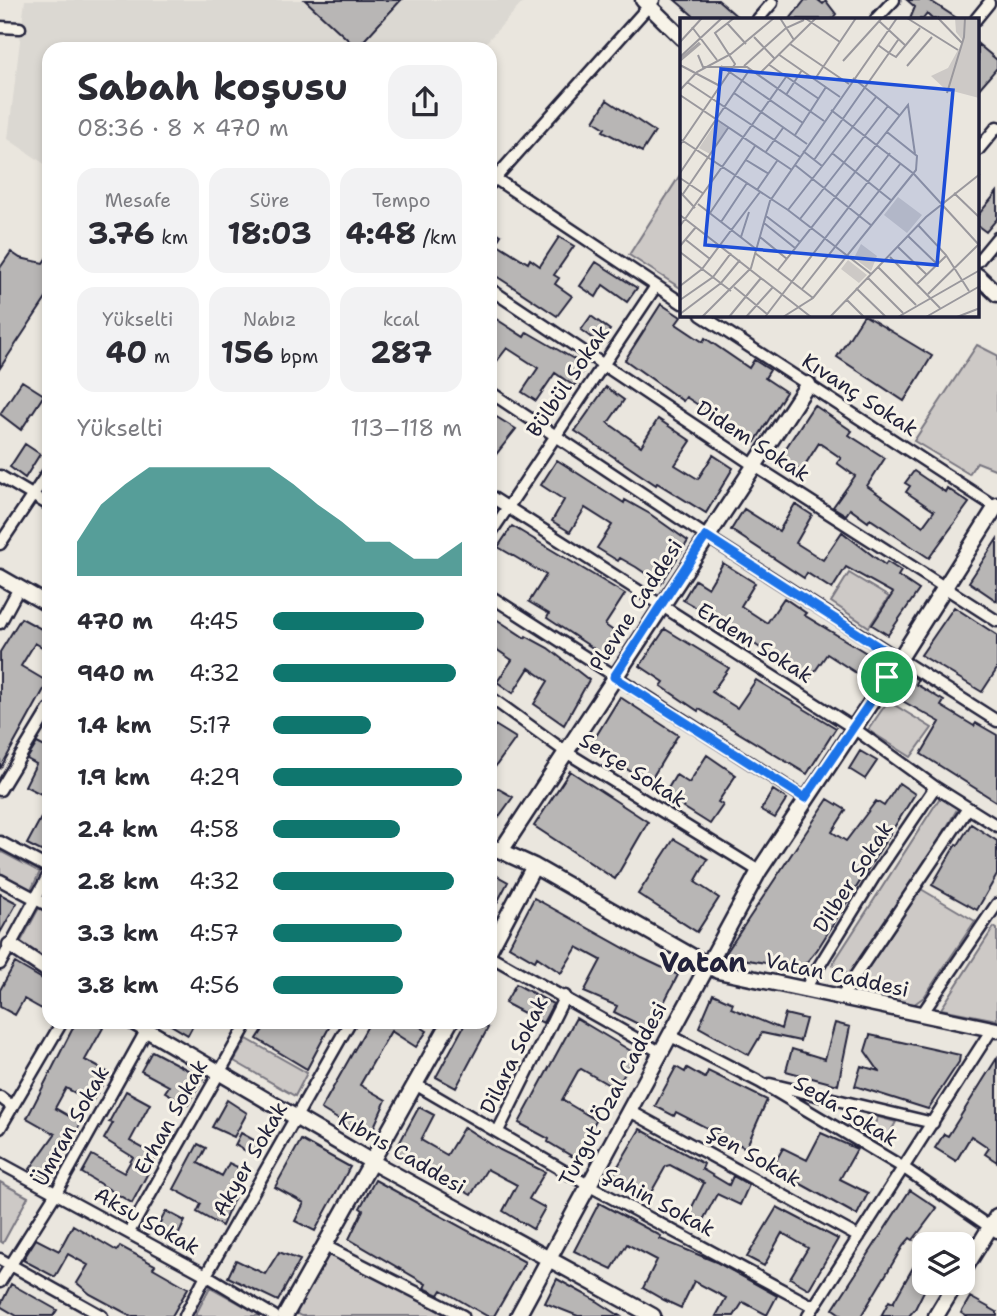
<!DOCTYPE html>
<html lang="tr">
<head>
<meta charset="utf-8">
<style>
  :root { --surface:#fff; --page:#f2f2f3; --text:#2b2b33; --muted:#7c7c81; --accent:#0f766e }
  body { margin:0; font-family:"Shantell Sans",sans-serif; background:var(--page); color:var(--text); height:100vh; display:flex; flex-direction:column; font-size:26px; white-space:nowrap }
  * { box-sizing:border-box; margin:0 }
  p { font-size:23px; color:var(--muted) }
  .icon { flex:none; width:38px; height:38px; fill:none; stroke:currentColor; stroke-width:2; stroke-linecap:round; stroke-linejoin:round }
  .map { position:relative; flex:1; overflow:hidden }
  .side { position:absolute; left:42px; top:42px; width:455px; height:987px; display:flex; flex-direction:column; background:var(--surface); border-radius:21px; box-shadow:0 4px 10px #0003 }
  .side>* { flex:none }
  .tools { position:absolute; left:912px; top:1232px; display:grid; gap:14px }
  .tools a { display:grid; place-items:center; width:63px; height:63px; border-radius:14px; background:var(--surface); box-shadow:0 4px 10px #0003; font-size:35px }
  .pin { position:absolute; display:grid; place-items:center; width:60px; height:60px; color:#fff; margin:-30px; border:4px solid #fff; border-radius:50%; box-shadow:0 2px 7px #0007 }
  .round { display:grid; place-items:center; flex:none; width:74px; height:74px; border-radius:21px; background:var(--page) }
  .headline { display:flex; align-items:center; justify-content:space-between; height:119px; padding:0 35px }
  h1 { font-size:38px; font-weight:700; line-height:52px }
  .stats { display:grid; grid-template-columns:repeat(3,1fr); gap:10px; height:119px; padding:7px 35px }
  .stats div { display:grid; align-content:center; border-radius:18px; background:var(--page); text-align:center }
  .stats b { font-size:30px; font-weight:700 }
  .stats small { font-size:19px; font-weight:400 }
  .stats p { font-size:19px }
  .chart { height:196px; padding:14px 35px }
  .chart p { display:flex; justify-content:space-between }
  .chart svg { width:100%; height:126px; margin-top:7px; fill:var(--accent); opacity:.7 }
  ul { padding:0 35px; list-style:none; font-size:23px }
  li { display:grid; grid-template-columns:112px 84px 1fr; align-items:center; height:52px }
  li i { height:18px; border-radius:9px; background:var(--accent) }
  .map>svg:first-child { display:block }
  .built { fill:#dbd8d2 }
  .green { fill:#cdc9c6; stroke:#787680; stroke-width:2 }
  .building { fill:#b8b6b5; stroke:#22223b; stroke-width:2 }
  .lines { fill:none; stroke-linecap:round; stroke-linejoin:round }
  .street-casing { stroke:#22223b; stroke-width:15 }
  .secondary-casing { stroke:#22223b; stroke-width:19 }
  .street { stroke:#f7f3e8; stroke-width:10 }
  .secondary { stroke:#f7f3e8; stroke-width:14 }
  .route-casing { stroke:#fff; stroke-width:14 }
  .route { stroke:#1a73e8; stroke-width:9 }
  .labels { text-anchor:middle; stroke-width:6; stroke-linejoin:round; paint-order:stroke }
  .street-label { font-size:21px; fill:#22223b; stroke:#f7f3e8 }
  .district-label { font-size:28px; font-weight:bold; fill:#22223b; stroke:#f7f3e8 }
  .inset-river { fill:none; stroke:#a6a3a6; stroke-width:3.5 }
  .inset-road { fill:none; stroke:#9a989d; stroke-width:2 }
  .view { fill:#1d4ed8; fill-opacity:0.15; stroke:#1d4ed8; stroke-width:3.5 }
  .inset-edge { fill:none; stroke:#22223b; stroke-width:3.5 }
</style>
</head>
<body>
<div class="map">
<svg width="997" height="1316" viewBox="0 0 997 1316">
  <rect width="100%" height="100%" fill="#eae6de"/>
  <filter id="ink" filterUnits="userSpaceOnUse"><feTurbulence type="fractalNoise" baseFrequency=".0143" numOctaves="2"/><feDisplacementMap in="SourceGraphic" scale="14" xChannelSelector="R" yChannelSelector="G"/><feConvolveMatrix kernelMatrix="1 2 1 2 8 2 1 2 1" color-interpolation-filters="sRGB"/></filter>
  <g filter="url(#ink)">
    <!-- built -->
    <path class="built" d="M 25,0 L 525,0 L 480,49 L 49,49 L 49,167 L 8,139 Z"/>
    <!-- green -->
    <path class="green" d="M 682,172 L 682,289 L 629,255 Z
      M 977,345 L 997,355 L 997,470 L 977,462 L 969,474 L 914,441 Z
      M 849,573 L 889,597 L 869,627 L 831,602 Z
      M 888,701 L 932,728 L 911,757 L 868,730 Z
      M 939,799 L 950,799 L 959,806 L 907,895 L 850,976 L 832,965 Z
      M 0,851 L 40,872 L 30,892 L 0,876 Z
      M 921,889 L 975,921 L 924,997 L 913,1005 L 861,994 L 857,985 Z
      M 39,908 L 49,914 L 49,962 L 19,945 Z
      M 994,927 L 997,929 L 997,1020 L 941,1009 Z
      M 247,1039 L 307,1073 L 295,1096 L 234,1061 Z
      M 878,1117 L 896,1122 L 885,1142 L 870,1133 Z
      M 0,1182 L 28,1197 L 3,1243 L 0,1241 Z
      M 328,1250 L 447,1316 L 301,1316 L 294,1312 Z
      M 210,1287 L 262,1316 L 195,1316 Z"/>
    <!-- building -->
    <path class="building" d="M 305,0 L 401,0 L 357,48 Z
      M 675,0 L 718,0 L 740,19 L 697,19 Z
      M 805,0 L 818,0 L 823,4 L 826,1 L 836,14 L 832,19 L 790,19 Z
      M 907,0 L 929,0 L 958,19 L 932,19 L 927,14 L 923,19 L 910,19 L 915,7 Z
      M 978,44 L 997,60 L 997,68 L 978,90 Z
      M 607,100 L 655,132 L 642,152 L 603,131 L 605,128 L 594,121 Z
      M 997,192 L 997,219 L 986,232 L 978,226 L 978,215 Z
      M 490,228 L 501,235 L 496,243 L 528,263 L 530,259 L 540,266 L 559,237 L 574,246 L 554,275 L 559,278 L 555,284 L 572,296 L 557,316 L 490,272 Z
      M 11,252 L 20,258 L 43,263 L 49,254 L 49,294 L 0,368 L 0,268 Z
      M 596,262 L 637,288 L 627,302 L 603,285 L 596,297 L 580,286 Z
      M 661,304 L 681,317 L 676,324 L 703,342 L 705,338 L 749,368 L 754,360 L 770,370 L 765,378 L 786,392 L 755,442 L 686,397 L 683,401 L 625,360 Z
      M 490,315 L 524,337 L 527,332 L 586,366 L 574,386 L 555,373 L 536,401 L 522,392 L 538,368 L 507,348 L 490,370 Z
      M 864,315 L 932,356 L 904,401 L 837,357 Z
      M 591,316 L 610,330 L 600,344 L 581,330 Z
      M 22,381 L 44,395 L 21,430 L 0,414 Z
      M 606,387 L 624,400 L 608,423 L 641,446 L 658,419 L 691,441 L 675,465 L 698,479 L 713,455 L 733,468 L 706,513 L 657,483 L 656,485 L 575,431 Z
      M 814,405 L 852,431 L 849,435 L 885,458 L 867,486 L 923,526 L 934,511 L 906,492 L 910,486 L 905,483 L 914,471 L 945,492 L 947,488 L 969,503 L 929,558 L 870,519 L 868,522 L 850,509 L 846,515 L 833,507 L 855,476 L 837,463 L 841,458 L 819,443 L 801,471 L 780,457 Z
      M 490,413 L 516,429 L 490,462 Z
      M 25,444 L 40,454 L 25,478 L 10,467 Z
      M 557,460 L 624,503 L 625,500 L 650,514 L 688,541 L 661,584 L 636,567 L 620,558 L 618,561 L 597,548 L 612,525 L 585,508 L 570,532 L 552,521 L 564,500 L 541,485 Z
      M 795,504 L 812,515 L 796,543 L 823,560 L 842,532 L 885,565 L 887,562 L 901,571 L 898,576 L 919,590 L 888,635 L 872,625 L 893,593 L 846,567 L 832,589 L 807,573 L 804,578 L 731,530 L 744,509 L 779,531 Z
      M 512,526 L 625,594 L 605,625 L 621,636 L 608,658 L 547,618 L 549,614 L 529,602 L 546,575 L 498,547 Z
      M 997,539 L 997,601 L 969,582 Z
      M 723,563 L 755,583 L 741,606 L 767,623 L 784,598 L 806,613 L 804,615 L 873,657 L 861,676 L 827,654 L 808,681 L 727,625 L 683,600 L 695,580 L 708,588 Z
      M 954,607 L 997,635 L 997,669 L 982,692 L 921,655 Z
      M 490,615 L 525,638 L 526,636 L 548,648 L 589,680 L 564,725 L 534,704 L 548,681 L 529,668 L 513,693 L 497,682 L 512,660 L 490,645 Z
      M 21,618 L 49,633 L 49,651 L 35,643 L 21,666 L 48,682 L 0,769 L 0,652 Z
      M 665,629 L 729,668 L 712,692 L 737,708 L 756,680 L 836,728 L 807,774 L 699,709 L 698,711 L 661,686 L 664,682 L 640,666 Z
      M 905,671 L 918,680 L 916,684 L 944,701 L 941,706 L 974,726 L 976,723 L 997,735 L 997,802 L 921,754 L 940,722 L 890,694 Z
      M 620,697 L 678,735 L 649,783 L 590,746 Z
      M 495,725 L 516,738 L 490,774 L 490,733 Z
      M 37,743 L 49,749 L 49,798 L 25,786 L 36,764 L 27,759 Z
      M 860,751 L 877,761 L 865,779 L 849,769 Z
      M 707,755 L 736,775 L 718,802 L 723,805 L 710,824 L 664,795 L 676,775 L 689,783 Z
      M 570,771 L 648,822 L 615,879 L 534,826 Z
      M 899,783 L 915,794 L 817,950 L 801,969 L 724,956 L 828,799 L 846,810 L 832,832 L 846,841 L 876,801 L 884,806 Z
      M 490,784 L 513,797 L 490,829 Z
      M 773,790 L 787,799 L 775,818 L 761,810 Z
      M 49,803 L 49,855 L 27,844 Z
      M 971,824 L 997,841 L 997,875 L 977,910 L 932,885 L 956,844 L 958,845 Z
      M 674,839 L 708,859 L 695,882 L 719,898 L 697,932 L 638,894 Z
      M 490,872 L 508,882 L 490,916 Z
      M 0,894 L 17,903 L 0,933 Z
      M 534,898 L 642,958 L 678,975 L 650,1030 L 614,1012 L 617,1006 L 584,992 L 601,960 L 577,947 L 561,973 L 537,957 L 535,961 L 509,946 Z
      M 15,963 L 49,983 L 49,1013 L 24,999 L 15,1015 L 0,1007 L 0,990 Z
      M 516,984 L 553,1004 L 543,1023 L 505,1003 Z
      M 713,994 L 733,1003 L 731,1008 L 781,1029 L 785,1014 L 806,1019 L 800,1041 L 762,1033 L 749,1055 L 699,1027 Z
      M 576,1018 L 636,1054 L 616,1089 L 581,1069 L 578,1071 L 562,1100 L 596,1120 L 575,1158 L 548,1142 L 549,1139 L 519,1123 Z
      M 76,1022 L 92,1022 L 103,1028 L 85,1060 L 109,1073 L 92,1102 L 66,1088 L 55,1108 L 81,1123 L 50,1181 L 30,1169 L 55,1134 L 27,1118 Z
      M 166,1022 L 195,1022 L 188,1035 Z
      M 268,1022 L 332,1022 L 307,1069 L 257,1039 Z
      M 370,1022 L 413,1022 L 427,1031 L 416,1047 L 391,1031 L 360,1085 L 386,1100 L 369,1138 L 321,1109 Z
      M 466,1022 L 477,1022 L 488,1028 L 456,1088 L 436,1077 Z
      M 835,1023 L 850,1027 L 838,1085 L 786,1071 L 792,1049 L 825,1059 Z
      M 870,1035 L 960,1055 L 959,1062 L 928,1109 L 855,1086 L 861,1066 L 879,1071 L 865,1051 Z
      M 152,1051 L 203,1078 L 188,1105 L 165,1092 L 169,1086 L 141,1071 Z
      M 997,1058 L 997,1162 L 985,1154 L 989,1148 L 971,1136 L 956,1161 L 935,1148 L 944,1134 L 948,1136 Z
      M 676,1067 L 685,1072 L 687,1068 L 705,1078 L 708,1071 L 767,1100 L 746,1148 L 676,1112 L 674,1116 L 655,1106 Z
      M 126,1091 L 150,1104 L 130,1141 L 157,1156 L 132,1203 L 82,1173 L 92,1155 L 124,1173 L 133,1157 L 104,1139 L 113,1123 L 109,1122 Z
      M 227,1100 L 247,1113 L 234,1137 L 212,1127 Z
      M 419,1107 L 434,1115 L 421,1140 L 447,1155 L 464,1127 L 500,1150 L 545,1172 L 529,1199 L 545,1208 L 533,1229 L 503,1211 L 517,1185 L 487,1169 L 471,1195 L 395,1151 Z
      M 640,1129 L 704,1164 L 702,1169 L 729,1185 L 733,1176 L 749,1185 L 740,1205 L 717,1194 L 702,1222 L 688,1215 L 704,1183 L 670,1165 L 666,1166 L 649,1196 L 612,1176 Z
      M 241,1133 L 263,1145 L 257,1157 L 235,1145 Z
      M 821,1133 L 857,1149 L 840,1179 L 868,1193 L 857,1215 L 772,1168 L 783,1148 L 807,1160 Z
      M 301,1140 L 350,1167 L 315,1231 L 295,1221 L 304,1203 L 275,1187 Z
      M 198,1144 L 206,1148 L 198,1163 L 222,1176 L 229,1163 L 246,1171 L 222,1226 L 197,1212 L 201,1204 L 174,1189 Z
      M 375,1180 L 525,1262 L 494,1316 L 487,1316 L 442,1290 L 439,1295 L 424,1288 L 426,1284 L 349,1239 L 363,1210 L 360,1208 Z
      M 910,1190 L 937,1208 L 913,1240 L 910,1238 L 903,1246 L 861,1316 L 843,1316 L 833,1309 Z
      M 599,1203 L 661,1236 L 660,1239 L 716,1262 L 777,1296 L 767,1315 L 743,1302 L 734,1316 L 716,1316 L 726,1298 L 694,1281 L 681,1308 L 664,1300 L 643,1288 L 657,1260 L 627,1244 L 612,1269 L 574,1251 Z
      M 777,1207 L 838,1239 L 809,1289 L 790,1278 L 808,1248 L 782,1233 L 764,1266 L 747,1257 Z
      M 166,1211 L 185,1221 L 174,1244 L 154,1234 Z
      M 73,1225 L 117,1251 L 120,1246 L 155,1265 L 153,1268 L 188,1288 L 172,1316 L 131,1316 L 90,1294 L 77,1283 L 88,1265 L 68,1254 L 55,1277 L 23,1260 L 36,1239 L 59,1251 Z
      M 924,1248 L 924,1283 L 928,1283 L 915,1309 L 909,1316 L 881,1316 L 889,1301 L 893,1303 Z
      M 279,1252 L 300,1260 L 278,1301 L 228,1277 L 236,1260 L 265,1274 Z
      M 557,1279 L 597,1301 L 620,1316 L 578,1316 L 545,1303 Z
      M 11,1284 L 57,1310 L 53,1316 L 17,1316 L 0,1306 Z
      M 970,1297 L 997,1312 L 997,1316 L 966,1316 L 961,1313 Z"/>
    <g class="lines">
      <defs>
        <path id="street" d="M 758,19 L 772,3
          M 876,19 L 894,0
          M 976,19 L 989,3
          M 0,27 L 20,28
          M 978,150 L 997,127
          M 490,175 L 682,303
          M 490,184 L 654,0
          M 978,261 L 997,238
          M 490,289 L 755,466 L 997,621
          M 701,315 L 997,508
          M 490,392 L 706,536 L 997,721
          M 0,476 L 49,505
          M 490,496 L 852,727 L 935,787 L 997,826
          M 490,534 L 656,286
          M 0,544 L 49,471
          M 490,596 L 805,798
          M 0,623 L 19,588
          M 490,697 L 566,752 L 759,871
          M 0,790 L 49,709
          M 0,842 L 49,868
          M 0,880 L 49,906
          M 490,956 L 660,1052
          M 0,964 L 49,874
          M 805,989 L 874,877 L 935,787
          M 841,997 L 968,808
          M 922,1014 L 997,904
          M 669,1035 L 760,1082 L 904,1168 L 997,1232
          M 415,1084 L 588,1185 L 814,1307
          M 770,1084 L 933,1123
          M 0,1097 L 13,1107
          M 628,1110 L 859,1237
          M 0,1128 L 62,1022
          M 498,1131 L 565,996
          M 0,1163 L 206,1275 L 274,1316
          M 129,1232 L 248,1022
          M 325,1246 L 463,1316
          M 0,1259 L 102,1316
          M 0,1282 L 56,1193 L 151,1022
          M 185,1316 L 206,1275 L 350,1022
          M 808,1316 L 992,1029"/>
        <path id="secondary" d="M 643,0 L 682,38
          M 978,276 L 997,294
          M 0,577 L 49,605
          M 490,846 L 534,866 L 718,971 L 997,1030
          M 501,851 L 808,384
          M 10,945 L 49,971
          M 490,949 L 534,866
          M 133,1022 L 372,1162 L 653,1316
          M 962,1273 L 997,1216
          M 285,1316 L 450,1022
          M 518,1316 L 759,871 L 899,660 L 997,505
          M 936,1316 L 956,1283"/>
      </defs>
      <!-- street casing -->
      <use href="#street" class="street-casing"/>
      <!-- secondary casing -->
      <use href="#secondary" class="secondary-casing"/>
      <!-- street -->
      <use href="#street" class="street"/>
      <!-- secondary -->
      <use href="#secondary" class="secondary"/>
    </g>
  </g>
  <g class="lines" filter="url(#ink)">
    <defs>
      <path id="route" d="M 706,536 L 899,660 L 805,798 L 614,677 Z"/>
    </defs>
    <!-- route casing -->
    <use href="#route" class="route-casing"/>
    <!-- route -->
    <use href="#route" class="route"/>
  </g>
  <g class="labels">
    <!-- street labels -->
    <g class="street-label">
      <text transform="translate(568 381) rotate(-56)" y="7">Bülbül Sokak</text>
      <text transform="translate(860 395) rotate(33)" y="7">Kıvanç Sokak</text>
      <text transform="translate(753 441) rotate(33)" y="7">Didem Sokak</text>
      <text transform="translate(636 605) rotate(-57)" y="7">Plevne Caddesi</text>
      <text transform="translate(755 643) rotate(32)" y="7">Erdem Sokak</text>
      <text transform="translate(633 770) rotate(32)" y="7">Serçe Sokak</text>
      <text transform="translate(853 877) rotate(-57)" y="7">Dilber Sokak</text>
      <text transform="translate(837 975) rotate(12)" y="7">Vatan Caddesi</text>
      <text transform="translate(514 1055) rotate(-64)" y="7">Dilara Sokak</text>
      <text transform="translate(613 1094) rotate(-62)" y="7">Turgut Özal Caddesi</text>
      <text transform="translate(846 1111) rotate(31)" y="7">Seda Sokak</text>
      <text transform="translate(171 1117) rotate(-61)" y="7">Erhan Sokak</text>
      <text transform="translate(71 1126) rotate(-61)" y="7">Ümran Sokak</text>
      <text transform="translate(402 1153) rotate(30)" y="7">Kıbrıs Caddesi</text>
      <text transform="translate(754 1156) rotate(29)" y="7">Şen Sokak</text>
      <text transform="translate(250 1159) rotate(-60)" y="7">Akyer Sokak</text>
      <text transform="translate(659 1202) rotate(28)" y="7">Şahin Sokak</text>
      <text transform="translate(147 1221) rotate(29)" y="7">Aksu Sokak</text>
    </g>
    <!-- district labels -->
    <g class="district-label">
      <text x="703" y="972">Vatan</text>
    </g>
  </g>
  <!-- overview -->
  <g transform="translate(680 18)">
    <rect width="299" height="299" fill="#eae6de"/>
    <path d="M 275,0 L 299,0 L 299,80 L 265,71 L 251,58 L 268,50 L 283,23 L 276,14 ZM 37,103 L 47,110 L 30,136 L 19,130 ZM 218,179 L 242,197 L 227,215 L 204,197 ZM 181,226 L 197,238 L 191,253 L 174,240 ZM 168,242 L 187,257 L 179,265 L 161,251 Z" fill="#cdc9c6"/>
    <path class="inset-river" d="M 0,42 L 20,25"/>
    <path class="inset-road" d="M 100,0 L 114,22M 125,0 L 160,24M 227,0 L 278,32M 258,0 L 282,25M 199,3 L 226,28M 47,5 L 66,26M 12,9 L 37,42M 74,19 L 94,40M 218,22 L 209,35 L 216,39 L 240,10M 0,24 L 22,0M 110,26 L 169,66M 98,36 L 160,79M 18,37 L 23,49 L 67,49 L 144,103M 0,39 L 42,0M 163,43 L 202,0M 88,46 L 139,81M 0,47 L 40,68M 41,48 L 123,105M 64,48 L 106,10 L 124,2M 227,48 L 252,19M 78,57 L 136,0M 173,60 L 219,97M 135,61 L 176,0M 7,64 L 120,139M 0,72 L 17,54 L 51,36 L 94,0M 54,75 L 127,126M 267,75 L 284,19 L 285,0M 0,77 L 112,152M 106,77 L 122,52M 151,92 L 234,156 L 300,228M 115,117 L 146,69M 0,121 L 108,192 L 191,256M 0,127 L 55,46 L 35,15 L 54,0M 123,133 L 142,148M 85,135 L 103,110M 152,135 L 212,183M 66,142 L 89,156M 134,142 L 209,35 L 198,27M 115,147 L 192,208M 0,155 L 70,51M 0,160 L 24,176M 77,172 L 97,143M 0,174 L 15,190M 274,175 L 300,200M 3,176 L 48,110M 18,186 L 76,231M 108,192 L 196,79M 30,195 L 75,128M 0,197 L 131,299M 86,198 L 120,224M 120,201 L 208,88M 41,204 L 67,165M 84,205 L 115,230M 238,207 L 266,237 L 289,273M 0,208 L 106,59M 228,218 L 257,246M 61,219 L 69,194M 80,219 L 107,241M 6,222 L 30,241M 0,228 L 16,209M 218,229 L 246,256M 0,234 L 51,273M 75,235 L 133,280M 210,239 L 260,290M 198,249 L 236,287M 98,252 L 228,87 L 235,136M 187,259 L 223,295M 237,266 L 266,238M 0,268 L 22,251 L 80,174M 54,269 L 87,296M 176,270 L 206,299M 122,271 L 221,145M 248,276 L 298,227M 166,281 L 184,299M 0,282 L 33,259 L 51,235M 0,296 L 41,265 L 60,242M 22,299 L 71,250 L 90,183 L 217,0M 49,299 L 81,260M 66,299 L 93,269M 85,299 L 210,135M 103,299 L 133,280 L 236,152 L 237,138 L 207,114M 150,299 L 246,199 L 300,156M 218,299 L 300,252M 246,299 L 300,268M 277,299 L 300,290"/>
    <path class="view" d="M 41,51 L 273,72 L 257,247 L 25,227 Z"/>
    <rect width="299" height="299" class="inset-edge"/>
  </g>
</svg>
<div class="tools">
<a><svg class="icon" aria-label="layers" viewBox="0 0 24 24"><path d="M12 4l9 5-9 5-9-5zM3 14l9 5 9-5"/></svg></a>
</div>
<div class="pin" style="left:887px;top:677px;background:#1e9e55"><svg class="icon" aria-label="arrive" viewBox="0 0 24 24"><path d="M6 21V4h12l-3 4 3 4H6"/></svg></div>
<section class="side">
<div class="headline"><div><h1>Sabah koşusu</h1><p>08:36 · 8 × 470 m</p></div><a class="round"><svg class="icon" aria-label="share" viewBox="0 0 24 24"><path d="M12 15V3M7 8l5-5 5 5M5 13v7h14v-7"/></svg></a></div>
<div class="stats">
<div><p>Mesafe</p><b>3.76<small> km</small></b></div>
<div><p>Süre</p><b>18:03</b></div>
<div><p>Tempo</p><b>4:48<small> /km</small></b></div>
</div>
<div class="stats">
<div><p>Yükselti</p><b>40<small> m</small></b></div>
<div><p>Nabız</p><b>156<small> bpm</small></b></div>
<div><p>kcal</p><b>287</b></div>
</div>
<div class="chart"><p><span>Yükselti</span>113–118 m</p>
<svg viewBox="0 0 160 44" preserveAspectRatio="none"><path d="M0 44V32L10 19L20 12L30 6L40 6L50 6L60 6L70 6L80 6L90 12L100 19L110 25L120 32L130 32L140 38L150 38L160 32V44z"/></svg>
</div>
<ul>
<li><b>470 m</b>4:45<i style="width:80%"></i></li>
<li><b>940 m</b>4:32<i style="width:97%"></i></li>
<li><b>1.4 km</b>5:17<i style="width:52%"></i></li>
<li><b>1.9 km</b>4:29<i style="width:100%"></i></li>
<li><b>2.4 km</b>4:58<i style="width:67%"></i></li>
<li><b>2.8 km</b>4:32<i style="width:96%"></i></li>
<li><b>3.3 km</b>4:57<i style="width:68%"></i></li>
<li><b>3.8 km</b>4:56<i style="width:69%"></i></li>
</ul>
</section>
</div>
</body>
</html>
